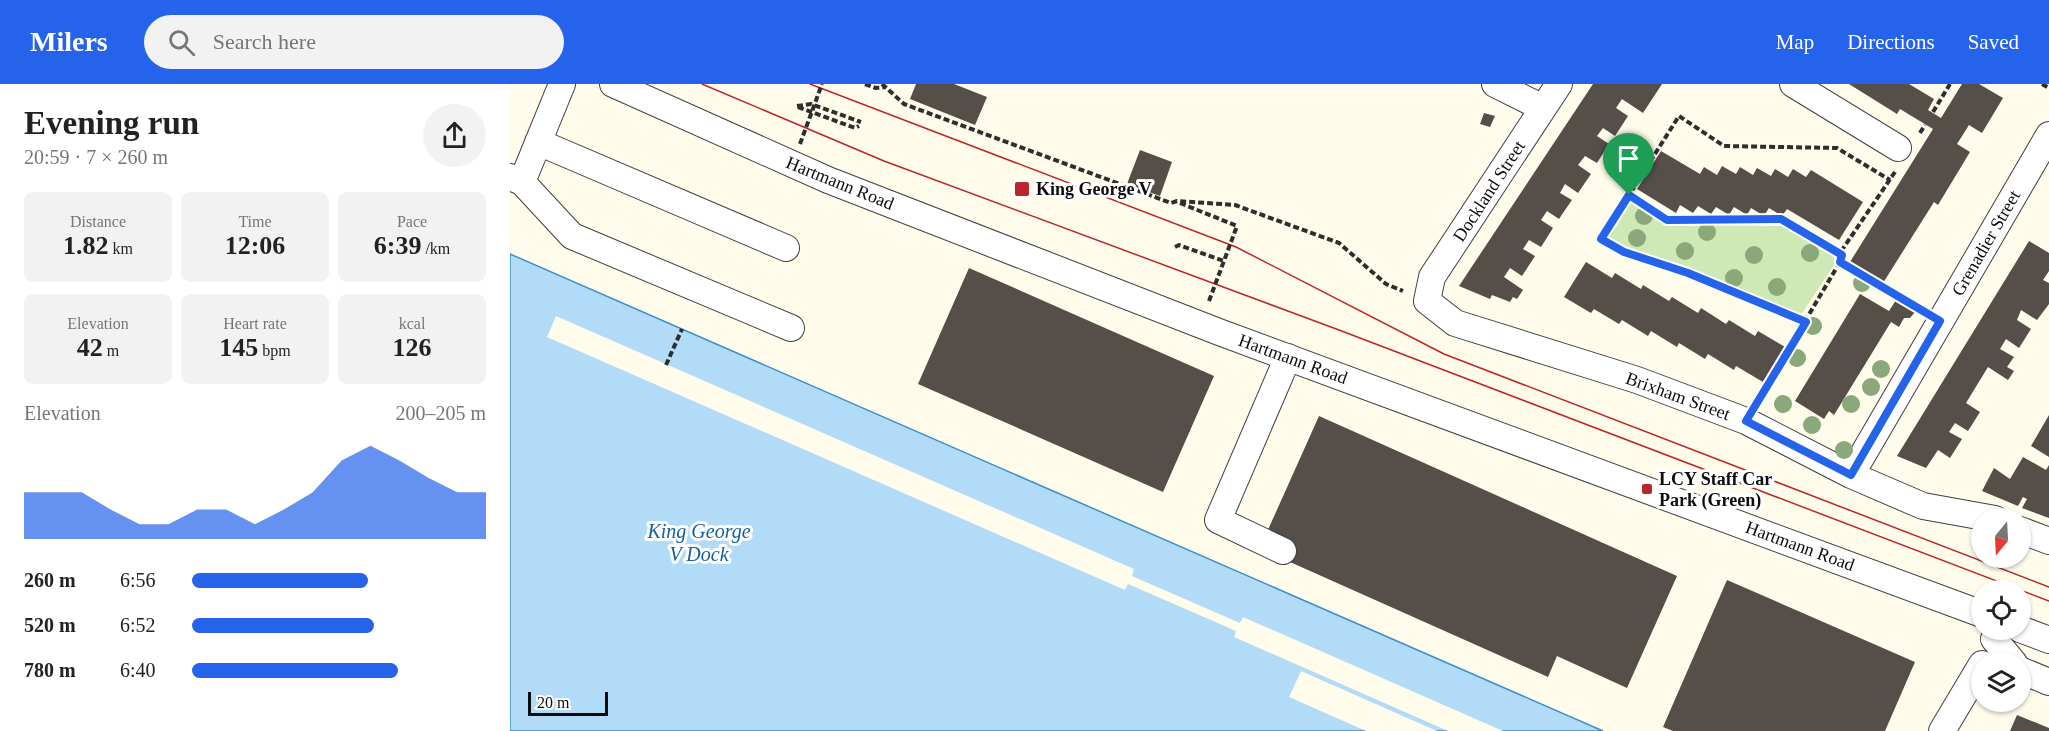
<!DOCTYPE html>
<html lang="en">
<head>
<meta charset="utf-8">
<style>
  :root { --surface:#fff; --page:#f2f2f2; --text:#222; --muted:#767676; --accent:#2563eb }
  body { margin:0; font-family:Georgia,serif; background:var(--page); color:var(--text); height:100vh; display:flex; flex-direction:column; font-size:22px; white-space:nowrap }
  * { box-sizing:border-box; margin:0 }
  p { font-size:20px; color:var(--muted) }
  .icon { flex:none; width:33px; height:33px; fill:none; stroke:currentColor; stroke-width:2; stroke-linecap:round; stroke-linejoin:round }
  .map { position:relative; flex:1; overflow:hidden }
  .drawer { display:flex; flex-direction:column; background:var(--surface); width:510px }
  .drawer>* { flex:none }
  .needle { width:39px; rotate:198deg }
  .controls { position:absolute; left:1461px; top:424px; display:grid; gap:12px }
  .controls a { display:grid; place-items:center; width:60px; height:60px; border-radius:50%; background:var(--surface); box-shadow:0 2px 4px #0004; font-size:30px }
  .scale { position:absolute; left:18px; bottom:15px; width:80px; box-sizing:border-box; padding-left:6px; border:3px solid #0c0c0c; border-top:0; font-size:16px; line-height:21px; white-space:nowrap; color:#0c0c0c; -webkit-text-stroke:4px #fff; paint-order:stroke }
  .pin { position:absolute; display:grid; place-items:center; width:51px; height:51px; color:#fff; margin:-62px -26px; border-radius:50% 50% 50% 0; rotate:-45deg; box-shadow:0 0 6px #0007 }
  .pin .icon { rotate:45deg }
  .round { display:grid; place-items:center; flex:none; width:63px; height:63px; border-radius:32px; background:var(--page) }
  .summary { display:flex; align-items:center; justify-content:space-between; height:102px; padding:0 24px }
  h1 { font-size:33px; font-weight:600; line-height:45px }
  .stats { display:grid; grid-template-columns:repeat(3,1fr); gap:9px; height:102px; padding:6px 24px }
  .stats div { display:grid; align-content:center; border-radius:9px; background:var(--page); text-align:center }
  .stats b { font-size:26px; font-weight:600 }
  .stats small { font-size:16px; font-weight:400 }
  .stats p { font-size:16px }
  .chart { height:168px; padding:12px 24px }
  .chart p { display:flex; justify-content:space-between }
  .chart svg { width:100%; height:108px; margin-top:6px; fill:var(--accent); opacity:.7 }
  ul { padding:0 24px; list-style:none; font-size:20px }
  li { display:grid; grid-template-columns:96px 72px 1fr; align-items:center; height:45px }
  li i { height:15px; border-radius:8px; background:var(--accent) }
  header { display:flex; align-items:center; gap:36px; box-sizing:border-box; height:84px; padding:0 30px; background:var(--accent); color:#fff }
  header strong { font-size:28px }
  nav { display:flex; gap:33px; margin-inline-start:auto; font-size:21px }
  .search { width:420px; height:54px; background:var(--page); display:flex; align-items:center; gap:15px; box-sizing:border-box; padding:0 21px; border-radius:33px; color:var(--muted); font-size:22px }
  main { display:flex; flex:1; min-height:0 }
  .map>svg:first-child { display:block }
  .green { fill:#cfe9b6 }
  .water { fill:#b1dbf6; stroke:#388fcd; stroke-width:1.5 }
  .pier { fill:#fffcec }
  .building { fill:#554e49 }
  .lines { fill:none; stroke-linecap:round; stroke-linejoin:round }
  .minor-casing { stroke:#3f3f3f; stroke-width:28 }
  .path { stroke:#2e2e2e; stroke-width:4; stroke-dasharray:6 3; stroke-linecap:butt }
  .minor { stroke:#fff; stroke-width:26 }
  .tram { stroke:#bc2529; stroke-width:1.5 }
  .path-bridge { stroke:#2e2e2e; stroke-width:4; stroke-dasharray:6 3; stroke-linecap:butt }
  .tree { fill:#8aa87a }
  .route-casing { stroke:#fff; stroke-width:12 }
  .route { stroke:#2563eb; stroke-width:8 }
  .poi-dot { fill:#bc2529; stroke:#fff; stroke-width:2 }
  .labels { text-anchor:middle; stroke-width:6; stroke-linejoin:round; paint-order:stroke }
  .street-label { font-size:18px; fill:#0c0c0c; stroke:#fff }
  .poi-label { font-size:18px; font-weight:bold; fill:#0c0c0c; stroke:#fff; text-anchor:start }
  .water-label { font-size:20px; font-style:italic; fill:#16609e; stroke:#fff }
</style>
</head>
<body>
<header>
<strong>Milers</strong>
<div class="search"><svg class="icon" aria-label="search" viewBox="0 0 24 24"><circle cx="10" cy="10" r="6"/><path d="M15 15l6 6"/></svg>Search here</div>
<nav><a>Map</a><a>Directions</a><a>Saved</a></nav>
</header>
<main>
<section class="drawer">
<div class="summary"><div><h1>Evening run</h1><p>20:59 · 7 × 260 m</p></div><a class="round"><svg class="icon" aria-label="share" viewBox="0 0 24 24"><path d="M12 15V3M7 8l5-5 5 5M5 13v7h14v-7"/></svg></a></div>
<div class="stats">
<div><p>Distance</p><b>1.82<small> km</small></b></div>
<div><p>Time</p><b>12:06</b></div>
<div><p>Pace</p><b>6:39<small> /km</small></b></div>
</div>
<div class="stats">
<div><p>Elevation</p><b>42<small> m</small></b></div>
<div><p>Heart rate</p><b>145<small> bpm</small></b></div>
<div><p>kcal</p><b>126</b></div>
</div>
<div class="chart"><p><span>Elevation</span>200–205 m</p>
<svg viewBox="0 0 160 44" preserveAspectRatio="none"><path d="M0 44V25L10 25L20 25L30 32L40 38L50 38L60 32L70 32L80 38L90 32L100 25L110 12L120 6L130 12L140 19L150 25L160 25V44z"/></svg>
</div>
<ul>
<li><b>260 m</b>6:56<i style="width:60%"></i></li>
<li><b>520 m</b>6:52<i style="width:62%"></i></li>
<li><b>780 m</b>6:40<i style="width:70%"></i></li>
</ul>
</section>
<div class="map">
<svg width="1539" height="647" viewBox="0 0 1539 647">
  <rect width="100%" height="100%" fill="#fffcec"/>
  <!-- green -->
  <path class="green" d="M 1122,117 L 1156,141 L 1274,142 L 1324,171 L 1324,181 L 1291,231 L 1190,188 L 1119,166 L 1098,152 Z"/>
  <!-- water -->
  <path class="water" d="M 0,170 L 1093,647 L 0,647 Z"/>
  <!-- pier -->
  <path class="pier" d="M 46,232 L 624,485 L 622,492 L 730,539 L 733,533 L 993,647 L 938,647 L 724,553 L 726,547 L 618,500 L 615,506 L 37,253 Z
    M 791,587 L 927,647 L 856,647 L 779,613 Z"/>
  <!-- building -->
  <path class="building" d="M 406,0 L 444,0 L 477,13 L 465,41 L 400,15 Z
    M 1083,0 L 1152,0 L 1133,29 L 1112,15 L 1106,24 L 1118,32 L 1105,52 L 1093,44 L 1087,52 L 1099,60 L 1087,79 L 1075,72 L 1068,81 L 1081,90 L 1068,109 L 1055,100 L 1050,109 L 1062,116 L 1055,126 L 1049,135 L 1037,127 L 1031,136 L 1043,144 L 1031,163 L 1019,156 L 1013,165 L 1025,172 L 1012,192 L 1000,184 L 994,193 L 1013,206 L 1007,215 L 1003,213 L 1000,218 L 982,211 L 980,215 L 949,202 Z
    M 1339,0 L 1399,0 L 1424,15 L 1418,26 L 1431,34 L 1452,0 L 1469,0 L 1493,14 L 1472,49 L 1459,41 L 1447,60 L 1460,68 L 1428,121 L 1424,118 L 1373,199 L 1340,178 L 1423,45 L 1390,25 L 1387,30 Z
    M 974,29 L 985,32 L 980,43 L 970,40 Z
    M 630,66 L 662,78 L 650,112 L 617,100 Z
    M 1151,67 L 1190,90 L 1194,83 L 1207,91 L 1212,82 L 1226,90 L 1230,83 L 1243,91 L 1247,84 L 1261,92 L 1265,85 L 1278,93 L 1283,85 L 1296,93 L 1301,86 L 1353,118 L 1329,156 L 1277,125 L 1272,132 L 1259,124 L 1254,132 L 1241,124 L 1237,131 L 1224,123 L 1219,131 L 1206,123 L 1201,130 L 1188,122 L 1183,129 L 1170,121 L 1166,129 L 1127,105 Z
    M 1519,157 L 1539,169 L 1539,187 L 1533,196 L 1539,199 L 1539,220 L 1527,236 L 1511,226 L 1507,236 L 1521,245 L 1509,264 L 1496,255 L 1490,265 L 1504,273 L 1497,283 L 1504,287 L 1498,296 L 1478,283 L 1456,319 L 1470,328 L 1458,347 L 1445,339 L 1439,348 L 1452,355 L 1440,374 L 1428,366 L 1416,384 L 1387,372 Z
    M 1076,178 L 1102,194 L 1105,189 L 1131,205 L 1133,201 L 1159,217 L 1162,213 L 1188,229 L 1191,224 L 1216,240 L 1219,236 L 1245,252 L 1248,247 L 1275,263 L 1253,298 L 1226,282 L 1224,286 L 1198,270 L 1195,275 L 1169,259 L 1167,263 L 1141,247 L 1138,252 L 1112,236 L 1109,240 L 1084,225 L 1081,229 L 1054,213 Z
    M 459,184 L 704,292 L 653,408 L 408,300 Z
    M 1350,210 L 1379,227 L 1386,216 L 1405,228 L 1400,234 L 1394,234 L 1389,243 L 1381,238 L 1324,331 L 1319,327 L 1314,335 L 1285,317 Z
    M 1539,331 L 1539,373 L 1521,362 Z
    M 809,332 L 1167,492 L 1117,604 L 1047,572 L 1038,593 L 771,474 L 757,448 Z
    M 1513,373 L 1536,386 L 1539,381 L 1539,434 L 1512,424 L 1517,415 L 1513,413 L 1508,422 L 1472,407 L 1484,384 L 1500,395 Z
    M 1217,496 L 1405,578 L 1375,647 L 1163,647 L 1153,643 Z
    M 1507,631 L 1539,644 L 1539,647 L 1500,647 Z"/>
  <g class="lines">
    <defs>
      <path id="minor" d="M 103,0 L 318,96 L 709,248 L 1472,530
        M 985,0 L 1033,24
        M 1049,0 L 922,193 L 917,217 L 945,239 L 1127,296 L 1236,337 L 1341,391 L 1413,422 L 1485,435
        M 1283,0 L 1388,64
        M 28,58 L 276,164
        M 0,93 L 12,98 L 52,0
        M 12,98 L 62,152 L 281,244
        M 1341,391 L 1539,51
        M 1510,446 L 1539,457
        M 773,467 L 708,436 L 778,273
        M 1510,545 L 1539,556
        M 1489,546 L 1484,555 L 1504,579
        M 1510,586 L 1539,598
        M 1432,647 L 1472,580"/>
    </defs>
    <!-- minor casing -->
    <use href="#minor" class="minor-casing"/>
    <!-- path -->
    <path class="path" d="M 355,0 L 366,4 L 375,3
      M 372,0 L 394,20 L 661,119 L 667,117 L 725,121 L 829,159 L 876,200 L 893,207
      M 1532,0 L 1539,4
      M 287,22 L 301,20 L 351,38
      M 288,23 L 345,44 L 349,42
      M 1423,28 L 1440,0
      M 1410,49 L 1415,41
      M 1385,88 L 1332,166 L 1330,178 L 1410,225
      M 1119,111 L 1091,155 L 1114,168 L 1178,189 L 1296,238
      M 670,119 L 727,142
      M 665,163 L 669,161 L 714,177
      M 1332,171 L 1271,135 L 1157,136 L 1119,111 L 1169,32 L 1214,62 L 1327,64 L 1380,96
      M 156,281 L 172,245
      M 1249,315 L 1330,178"/>
    <!-- minor -->
    <use href="#minor" class="minor"/>
    <!-- tram -->
    <path class="tram" d="M 192,0 L 374,77 L 829,246 L 1539,517
      M 300,0 L 726,163 L 934,270 L 1539,503"/>
    <!-- path-bridge -->
    <path class="path-bridge" d="M 290,60 L 312,0
      M 699,217 L 727,142"/>
  </g>
  <!-- trees -->
  <g class="tree">
    <circle cx="1134" cy="132" r="9"/>
    <circle cx="1197" cy="148" r="9"/>
    <circle cx="1127" cy="154" r="9"/>
    <circle cx="1175" cy="167" r="9"/>
    <circle cx="1300" cy="169" r="9"/>
    <circle cx="1244" cy="171" r="9"/>
    <circle cx="1224" cy="194" r="9"/>
    <circle cx="1352" cy="199" r="9"/>
    <circle cx="1267" cy="203" r="9"/>
    <circle cx="1303" cy="242" r="9"/>
    <circle cx="1287" cy="274" r="9"/>
    <circle cx="1371" cy="285" r="9"/>
    <circle cx="1361" cy="303" r="9"/>
    <circle cx="1273" cy="320" r="9"/>
    <circle cx="1341" cy="320" r="9"/>
    <circle cx="1302" cy="341" r="9"/>
    <circle cx="1334" cy="366" r="9"/>
  </g>
  <g class="lines">
    <defs>
      <path id="route" d="M 1119,111 L 1157,136 L 1271,135 L 1332,171 L 1330,178 L 1430,237 L 1341,391 L 1236,337 L 1296,238 L 1178,189 L 1114,168 L 1091,155 Z"/>
    </defs>
    <!-- route casing -->
    <use href="#route" class="route-casing"/>
    <!-- route -->
    <use href="#route" class="route"/>
  </g>
  <!-- markers -->
  <g class="poi-dot">
    <rect x="504" y="97" width="16" height="16" rx="3"/>
    <rect x="1131" y="399" width="12" height="12" rx="3"/>
  </g>
  <g class="labels">
    <!-- street labels -->
    <g class="street-label">
      <text transform="translate(330 99) rotate(22)" y="6">Hartmann Road</text>
      <text transform="translate(979 107) rotate(-57)" y="6">Dockland Street</text>
      <text transform="translate(1476 159) rotate(-60)" y="6">Grenadier Street</text>
      <text transform="translate(783 275) rotate(20)" y="6">Hartmann Road</text>
      <text transform="translate(1168 312) rotate(20)" y="6">Brixham Street</text>
      <text transform="translate(1290 462) rotate(20)" y="6">Hartmann Road</text>
    </g>
    <!-- poi labels -->
    <g class="poi-label">
      <text x="526" y="111">King George V</text>
      <text x="1149" y="401">LCY Staff Car<tspan x="1149" dy="21">Park (Green)</tspan></text>
    </g>
    <!-- water labels -->
    <g class="water-label">
      <text x="189" y="454">King George<tspan x="189" dy="23">V Dock</tspan></text>
    </g>
  </g>
</svg>
<div class="controls">
<a><svg class="needle" viewBox="-14 -14 28 28"><path d="M0-13l5 13h-10z" fill="#e53935"/><path d="M0 13l5-13h-10z" fill="#767676"/></svg></a>
<a><svg class="icon" aria-label="locate" viewBox="0 0 24 24"><circle cx="12" cy="12" r="6"/><path d="M12 2v4M12 18v4M2 12h4M18 12h4"/></svg></a>
<a><svg class="icon" aria-label="layers" viewBox="0 0 24 24"><path d="M12 4l9 5-9 5-9-5zM3 14l9 5 9-5"/></svg></a>
</div>
<div class="scale">20 m</div>
<div class="pin" style="left:1119px;top:111px;background:#1e9e55"><svg class="icon" aria-label="arrive" viewBox="0 0 24 24"><path d="M6 21V4h12l-3 4 3 4H6"/></svg></div>
</div>
</main>
</body>
</html>
